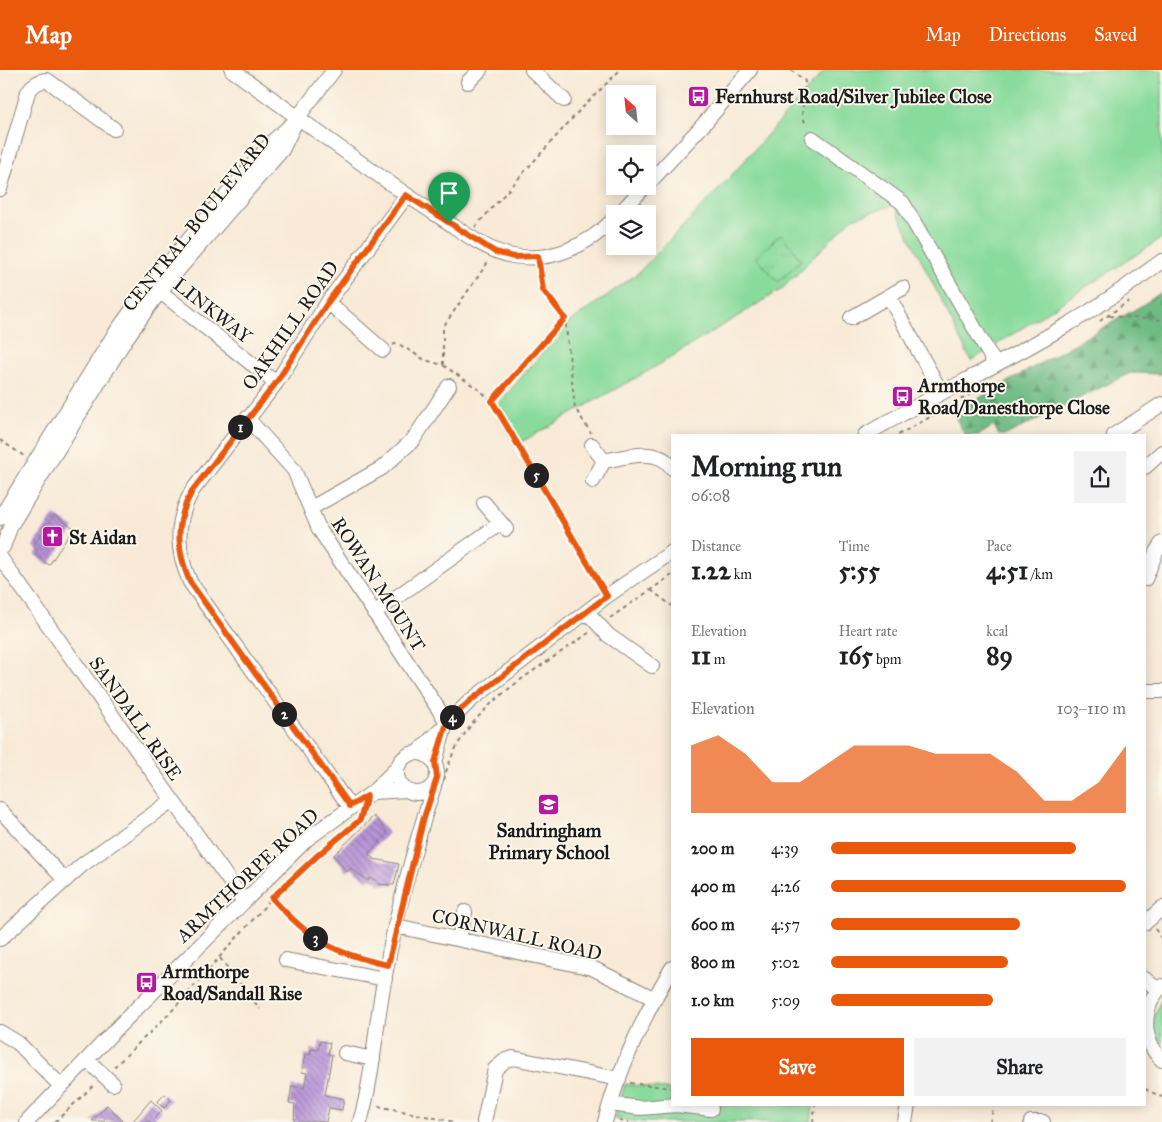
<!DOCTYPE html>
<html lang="en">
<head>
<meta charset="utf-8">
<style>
  :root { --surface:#fff; --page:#f2f2f2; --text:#202124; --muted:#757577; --accent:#ea580c }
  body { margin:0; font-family:"IM FELL Great Primer",serif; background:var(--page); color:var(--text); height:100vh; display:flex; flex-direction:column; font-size:19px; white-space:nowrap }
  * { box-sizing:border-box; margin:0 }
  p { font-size:16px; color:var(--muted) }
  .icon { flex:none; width:28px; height:28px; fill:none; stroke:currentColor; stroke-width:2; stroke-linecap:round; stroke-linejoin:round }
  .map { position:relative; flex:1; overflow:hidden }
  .drawer { position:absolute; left:671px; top:364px; width:475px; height:672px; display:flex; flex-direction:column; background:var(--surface); border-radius:0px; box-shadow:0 2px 12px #0003 }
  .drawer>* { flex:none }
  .needle { width:32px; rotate:333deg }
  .buttons { position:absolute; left:606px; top:15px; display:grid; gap:10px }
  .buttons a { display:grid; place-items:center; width:50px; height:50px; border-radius:0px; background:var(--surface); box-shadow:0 2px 12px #0003; font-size:25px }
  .pin { position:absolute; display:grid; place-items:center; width:42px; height:42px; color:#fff; margin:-51px -21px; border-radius:50% 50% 50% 0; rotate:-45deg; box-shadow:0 0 5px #0007 }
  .pin .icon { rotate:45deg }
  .km { position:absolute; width:25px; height:25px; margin:-12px; border-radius:50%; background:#222; color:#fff; font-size:14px; line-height:25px; text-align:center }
  .round { display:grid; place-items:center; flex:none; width:52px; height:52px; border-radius:0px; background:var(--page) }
  .overview { display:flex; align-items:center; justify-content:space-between; height:85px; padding:0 20px }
  h1 { font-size:28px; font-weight:800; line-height:38px }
  .figures { display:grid; grid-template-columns:repeat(3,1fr); gap:8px; height:85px; padding:5px 20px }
  .figures div { display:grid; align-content:center }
  .figures b { font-size:25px; font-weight:800 }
  .figures small { font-size:14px; font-weight:400 }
  .figures p { font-size:14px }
  .chart { height:140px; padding:10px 20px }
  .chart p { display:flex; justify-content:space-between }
  .chart svg { width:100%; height:90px; margin-top:5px; fill:var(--accent); opacity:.7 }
  .primary-button { display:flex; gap:10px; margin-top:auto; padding:10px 20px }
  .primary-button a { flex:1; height:58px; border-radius:0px; background:var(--accent); color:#fff; font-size:20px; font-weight:800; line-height:58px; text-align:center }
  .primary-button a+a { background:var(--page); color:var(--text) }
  ul { padding:0 20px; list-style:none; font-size:16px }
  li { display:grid; grid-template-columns:80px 60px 1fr; align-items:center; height:38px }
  li i { height:12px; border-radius:6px; background:var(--accent) }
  header { display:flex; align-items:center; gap:30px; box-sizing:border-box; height:70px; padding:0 25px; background:var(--accent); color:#fff }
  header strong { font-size:24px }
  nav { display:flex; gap:28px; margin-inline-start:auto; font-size:18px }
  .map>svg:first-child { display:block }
  .green { fill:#89db9c; stroke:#527c5c }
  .forest { fill:url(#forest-firs); stroke:#456c50 }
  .park { fill:url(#park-tufts); stroke:#527c5c }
  .building { fill:url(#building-back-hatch) }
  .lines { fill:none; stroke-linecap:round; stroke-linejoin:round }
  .minor-casing { stroke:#8a837a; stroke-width:16 }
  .path { stroke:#8a837a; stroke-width:2; stroke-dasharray:4 4; stroke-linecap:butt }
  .minor { stroke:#fff; stroke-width:14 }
  .route-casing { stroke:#fff; stroke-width:10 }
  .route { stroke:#ea580c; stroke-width:6 }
  .labels { text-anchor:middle; stroke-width:4; stroke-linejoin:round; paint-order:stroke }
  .poi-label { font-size:19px; font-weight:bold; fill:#1c1c1c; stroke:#fbf7ec; text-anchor:start }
  .street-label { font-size:19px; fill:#1c1c1c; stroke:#fbf7ec }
</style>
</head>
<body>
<header>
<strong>Map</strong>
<nav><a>Map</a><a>Directions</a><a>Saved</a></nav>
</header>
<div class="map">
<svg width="1162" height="1052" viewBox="0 0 1162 1052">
  <defs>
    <pattern id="forest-firs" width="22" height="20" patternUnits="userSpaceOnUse" patternTransform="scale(1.25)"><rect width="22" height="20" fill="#6ebb84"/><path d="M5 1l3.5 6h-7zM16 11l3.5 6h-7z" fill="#5a976b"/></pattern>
    <pattern id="park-tufts" width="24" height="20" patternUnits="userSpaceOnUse" patternTransform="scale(1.25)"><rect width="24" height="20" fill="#89db9c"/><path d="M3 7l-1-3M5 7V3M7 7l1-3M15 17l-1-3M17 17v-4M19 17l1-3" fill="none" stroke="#76bb86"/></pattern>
    <pattern id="building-back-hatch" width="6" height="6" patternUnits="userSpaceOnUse" patternTransform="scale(1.25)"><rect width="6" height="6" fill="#b793d8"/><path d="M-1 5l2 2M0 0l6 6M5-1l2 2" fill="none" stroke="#9477ae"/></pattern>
  </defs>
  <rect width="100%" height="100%" fill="#fbf7ec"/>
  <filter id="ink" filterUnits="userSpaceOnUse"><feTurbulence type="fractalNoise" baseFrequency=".02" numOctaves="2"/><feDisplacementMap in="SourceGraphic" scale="10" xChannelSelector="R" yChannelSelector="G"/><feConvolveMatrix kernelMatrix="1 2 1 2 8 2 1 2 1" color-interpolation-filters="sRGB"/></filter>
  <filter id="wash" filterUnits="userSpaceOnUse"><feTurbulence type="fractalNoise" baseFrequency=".0096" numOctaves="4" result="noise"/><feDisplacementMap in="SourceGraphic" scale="20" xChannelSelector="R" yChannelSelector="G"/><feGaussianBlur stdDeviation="1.12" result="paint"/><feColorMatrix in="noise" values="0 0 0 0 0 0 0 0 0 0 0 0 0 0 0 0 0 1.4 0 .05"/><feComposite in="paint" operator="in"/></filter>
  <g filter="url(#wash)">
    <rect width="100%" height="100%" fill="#f8ead7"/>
    <!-- green -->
    <path class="green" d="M 825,0 L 1162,0 L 1162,168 L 971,291 L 894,135 L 853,148 L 782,219 L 655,297 L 516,375 L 494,339 L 567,254 L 637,204 L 722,116 Z
      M 1162,929 L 1162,977 C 1150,961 1153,945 1162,929 Z
      M 625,1014 L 672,1020 L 672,1035 L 813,1035 L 811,1052 L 641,1052 L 615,1049 Z"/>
    <!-- forest -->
    <path class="forest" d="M 1162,222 L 1162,304 L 1130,303 L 1006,365 L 999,365 L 994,356 L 979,365 L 965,365 L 953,343 L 1141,236 Z"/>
    <!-- park -->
    <path class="park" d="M 781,164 L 801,190 L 778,212 L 756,187 Z"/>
    <g id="blocks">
      <!-- building -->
      <path class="building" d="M 54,445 L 74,458 L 49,495 L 35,485 L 38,480 L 33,476 Z
        M 374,746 L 388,763 L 368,784 L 374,789 L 399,794 L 394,815 L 378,814 L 378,811 L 370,808 L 368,811 L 351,798 L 347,802 L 334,785 Z
        M 320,971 L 330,973 L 328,984 L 332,985 L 325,1025 L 344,1029 L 342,1040 L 329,1038 L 326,1052 L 294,1052 L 295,1034 L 289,1033 L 292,1016 L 304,1018 L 307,1003 L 302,1002 L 305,984 L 310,985 L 311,979 L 318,980 Z
        M 165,1024 L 171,1030 L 164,1038 L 157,1032 Z
        M 151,1030 L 162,1041 L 151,1052 L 132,1052 Z
        M 107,1035 L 124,1052 L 92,1051 Z"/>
    </g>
  </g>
  <g filter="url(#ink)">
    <use href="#blocks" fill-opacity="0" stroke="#8a837a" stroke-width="1"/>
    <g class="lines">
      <defs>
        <path id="minor" d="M 232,0 C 301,49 369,101 440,147 C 462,161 486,181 513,186 C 551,193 589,175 615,148
          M 532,0 L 564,30
          M 468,12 L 480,0
          M 812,68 L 903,133 L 995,294
          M 648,114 L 703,55 L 750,0
          M 0,119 L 28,22 C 31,16 40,10 47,10 L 114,59
          M 619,144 L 645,116
          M 153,216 L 276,313
          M 889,227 L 941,322
          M 328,232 L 383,280
          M 851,248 L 903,218
          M 247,348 L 294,400 L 319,459 L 447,652
          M 865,365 C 929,327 996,297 1060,259 C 1096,239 1129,215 1162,191
          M 1114,365 L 1162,334
          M 592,375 L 604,391 L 593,411
          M 604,391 C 624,387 659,376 672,398
          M 1145,397 L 1162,382
          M 484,433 L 506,459
          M 311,438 L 382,398 L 413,370 L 449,316
          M 0,448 L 114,265 L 150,215 L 273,71 L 291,55
          M 3,477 L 11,455 L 125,270 L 160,221 L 282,80 L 298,47 L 334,0
          M 0,487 L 243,830
          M 1145,509 L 1156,482 L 1162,473
          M 587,542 L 608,565 L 652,596
          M 374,543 L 501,453
          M 1145,621 L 1162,621
          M 418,682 L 470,631 L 607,526 L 672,482
          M397 703a20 20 0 1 1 40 0a20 20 0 1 1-40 0Z
          M 435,692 L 446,653
          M 373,722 L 406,720
          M 350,737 L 190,512 C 176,480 175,452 192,421 L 276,313 L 328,232 L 407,125
          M 0,740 L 64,809
          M 1145,853 L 1162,838
          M 396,856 L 592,898 L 655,929
          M 0,869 L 82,795 L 171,731
          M 459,869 L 465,842
          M 286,890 L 385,909
          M 1145,909 L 1158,920
          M 1162,916 C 1141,937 1141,970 1162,990
          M 0,962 L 18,973 L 61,1016
          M 345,983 L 373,989
          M 87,990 L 113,1014
          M 610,1034 L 640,1038 L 676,1035 L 711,1039
          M 27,1052 L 119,956 L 307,769 L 373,722 L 397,698
          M 360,1052 C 372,1011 374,971 381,929 C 392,857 412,785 434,716
          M 484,1052 L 495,999 L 506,990 L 513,988 L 619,1009
          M 605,1052 C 617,1003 646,941 672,898
          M 905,1052 L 908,1035
          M 1031,1052 L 1043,1052"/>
      </defs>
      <!-- minor casing -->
      <use href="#minor" class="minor-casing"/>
      <!-- path -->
      <path class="path" d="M 791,0 L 805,11 L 802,46 L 807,56
        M 475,157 L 578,42 L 620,0
        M 540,198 L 543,220 L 565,248 L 575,338 L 591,363
        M 1109,246 L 1162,250
        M 1100,251 L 1129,231
        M 393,275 L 397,273 L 425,290 L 443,295 L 481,321 L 491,331 L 601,515
        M 443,295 L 443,257 L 488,192
        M 491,331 L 564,249
        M 898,365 L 985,316
        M 0,370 L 24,386
        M 651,520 L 672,536
        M 610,548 L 672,505
        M 444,710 C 461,637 534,603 590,562
        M 272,828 C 304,863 329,882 376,892
        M 1155,859 L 1162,869
        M 220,888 L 260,939
        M 114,997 L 169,944 L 272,828 L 318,785 L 360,750 L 362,745
        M 630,1013 L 672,1018
        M 1145,1019 L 1162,1027
        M 378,1036 L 454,1052
        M 619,1051 L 629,1052
        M 55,1052 L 95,1014
        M 813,1052 L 815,1035
        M 990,1052 L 994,1035"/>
      <!-- minor -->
      <use href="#minor" class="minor"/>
    </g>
  </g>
  <g class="lines" filter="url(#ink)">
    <defs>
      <path id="route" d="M 406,125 L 495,182 L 514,187 L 538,186 L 543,220 L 565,248 L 492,331 L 607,526 L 470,631 L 447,652 L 435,692 L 437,708 L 423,751 L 388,895 C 332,883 310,870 272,828 L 318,785 L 360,750 L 367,726 L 350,736 L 190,512 C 176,480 175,452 192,421 L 276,313 L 328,232 Z"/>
    </defs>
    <!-- route casing -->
    <use href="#route" class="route-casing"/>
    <!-- route -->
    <use href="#route" class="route"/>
  </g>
  <!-- icons -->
  <defs>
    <symbol id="bus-square" viewBox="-11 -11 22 22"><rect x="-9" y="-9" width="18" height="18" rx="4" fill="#b5179e" stroke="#fbf7ec"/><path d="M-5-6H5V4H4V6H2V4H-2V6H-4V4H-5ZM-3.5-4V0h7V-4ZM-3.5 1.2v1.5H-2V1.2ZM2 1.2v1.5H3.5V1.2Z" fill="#fff"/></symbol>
    <symbol id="church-square" viewBox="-11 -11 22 22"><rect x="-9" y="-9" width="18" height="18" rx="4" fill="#b5179e" stroke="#fbf7ec"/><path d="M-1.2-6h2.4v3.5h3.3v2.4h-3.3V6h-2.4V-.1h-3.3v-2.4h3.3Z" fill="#fff"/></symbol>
    <symbol id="school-square" viewBox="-11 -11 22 22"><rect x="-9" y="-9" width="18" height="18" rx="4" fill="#b5179e" stroke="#fbf7ec"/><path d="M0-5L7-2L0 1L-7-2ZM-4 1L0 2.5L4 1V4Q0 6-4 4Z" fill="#fff"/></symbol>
  </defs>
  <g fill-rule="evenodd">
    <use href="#bus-square" x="686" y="14" width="25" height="25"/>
    <use href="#bus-square" x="890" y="314" width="25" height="25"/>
    <use href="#church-square" x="40" y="454" width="25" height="25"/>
    <use href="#school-square" x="536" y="722" width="25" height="25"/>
    <use href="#bus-square" x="134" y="900" width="25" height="25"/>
  </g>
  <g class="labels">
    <!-- poi labels -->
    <g class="poi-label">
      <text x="715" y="33">Fernhurst Road/Silver Jubilee Close</text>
      <text x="918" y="322">Armthorpe<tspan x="918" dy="22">Road/Danesthorpe Close</tspan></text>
      <text x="69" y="474">St Aidan</text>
      <text x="549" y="767" text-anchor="middle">Sandringham<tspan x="549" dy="22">Primary School</tspan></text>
      <text x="162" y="908">Armthorpe<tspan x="162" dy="22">Road/Sandall Rise</tspan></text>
    </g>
    <!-- street labels -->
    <g class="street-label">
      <text transform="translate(196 152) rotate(-51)" y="7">CENTRAL BOULEVARD</text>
      <text transform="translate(213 240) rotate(38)" y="7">LINKWAY</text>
      <text transform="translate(290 255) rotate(-55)" y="7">OAKHILL ROAD</text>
      <text transform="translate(379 514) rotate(57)" y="7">ROWAN MOUNT</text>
      <text transform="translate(136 648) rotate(55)" y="7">SANDALL RISE</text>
      <text transform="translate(247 805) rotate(-43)" y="7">ARMTHORPE ROAD</text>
      <text transform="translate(517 864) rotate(13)" y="7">CORNWALL ROAD</text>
    </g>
  </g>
</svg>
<div class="buttons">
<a><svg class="needle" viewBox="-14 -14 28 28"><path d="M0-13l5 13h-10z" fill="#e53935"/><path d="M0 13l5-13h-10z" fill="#757577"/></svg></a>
<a><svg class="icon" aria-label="locate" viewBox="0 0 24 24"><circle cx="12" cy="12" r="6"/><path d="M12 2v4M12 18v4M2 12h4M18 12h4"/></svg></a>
<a><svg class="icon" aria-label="layers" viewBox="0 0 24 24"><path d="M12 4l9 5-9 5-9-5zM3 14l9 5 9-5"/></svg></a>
</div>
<div class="pin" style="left:449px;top:153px;background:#1e9e55"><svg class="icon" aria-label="arrive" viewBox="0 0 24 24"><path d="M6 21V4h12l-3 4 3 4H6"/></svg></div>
<b class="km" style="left:240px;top:357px">1</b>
<b class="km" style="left:284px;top:644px">2</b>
<b class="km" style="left:315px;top:868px">3</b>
<b class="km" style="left:452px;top:647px">4</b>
<b class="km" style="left:536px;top:405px">5</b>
<section class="drawer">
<div class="overview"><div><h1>Morning run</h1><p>06:08</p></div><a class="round"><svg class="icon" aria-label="share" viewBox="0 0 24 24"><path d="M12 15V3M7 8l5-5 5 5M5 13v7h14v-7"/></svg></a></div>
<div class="figures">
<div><p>Distance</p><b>1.22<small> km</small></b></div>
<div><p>Time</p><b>5:55</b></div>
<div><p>Pace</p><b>4:51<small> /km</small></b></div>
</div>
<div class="figures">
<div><p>Elevation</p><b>11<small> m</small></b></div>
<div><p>Heart rate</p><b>165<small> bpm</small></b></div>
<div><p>kcal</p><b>89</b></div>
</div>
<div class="chart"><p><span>Elevation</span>103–110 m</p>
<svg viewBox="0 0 160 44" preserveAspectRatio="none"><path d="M0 44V11L10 6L20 15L30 29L40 29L50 20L60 11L70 11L80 11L90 15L100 15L110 15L120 24L130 38L140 38L150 29L160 11V44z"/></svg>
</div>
<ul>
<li><b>200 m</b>4:39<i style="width:83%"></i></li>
<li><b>400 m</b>4:26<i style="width:100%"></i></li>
<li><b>600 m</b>4:57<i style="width:64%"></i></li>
<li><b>800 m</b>5:02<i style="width:60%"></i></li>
<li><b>1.0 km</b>5:09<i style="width:55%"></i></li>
</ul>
<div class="primary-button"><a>Save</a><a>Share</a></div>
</section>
</div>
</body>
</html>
